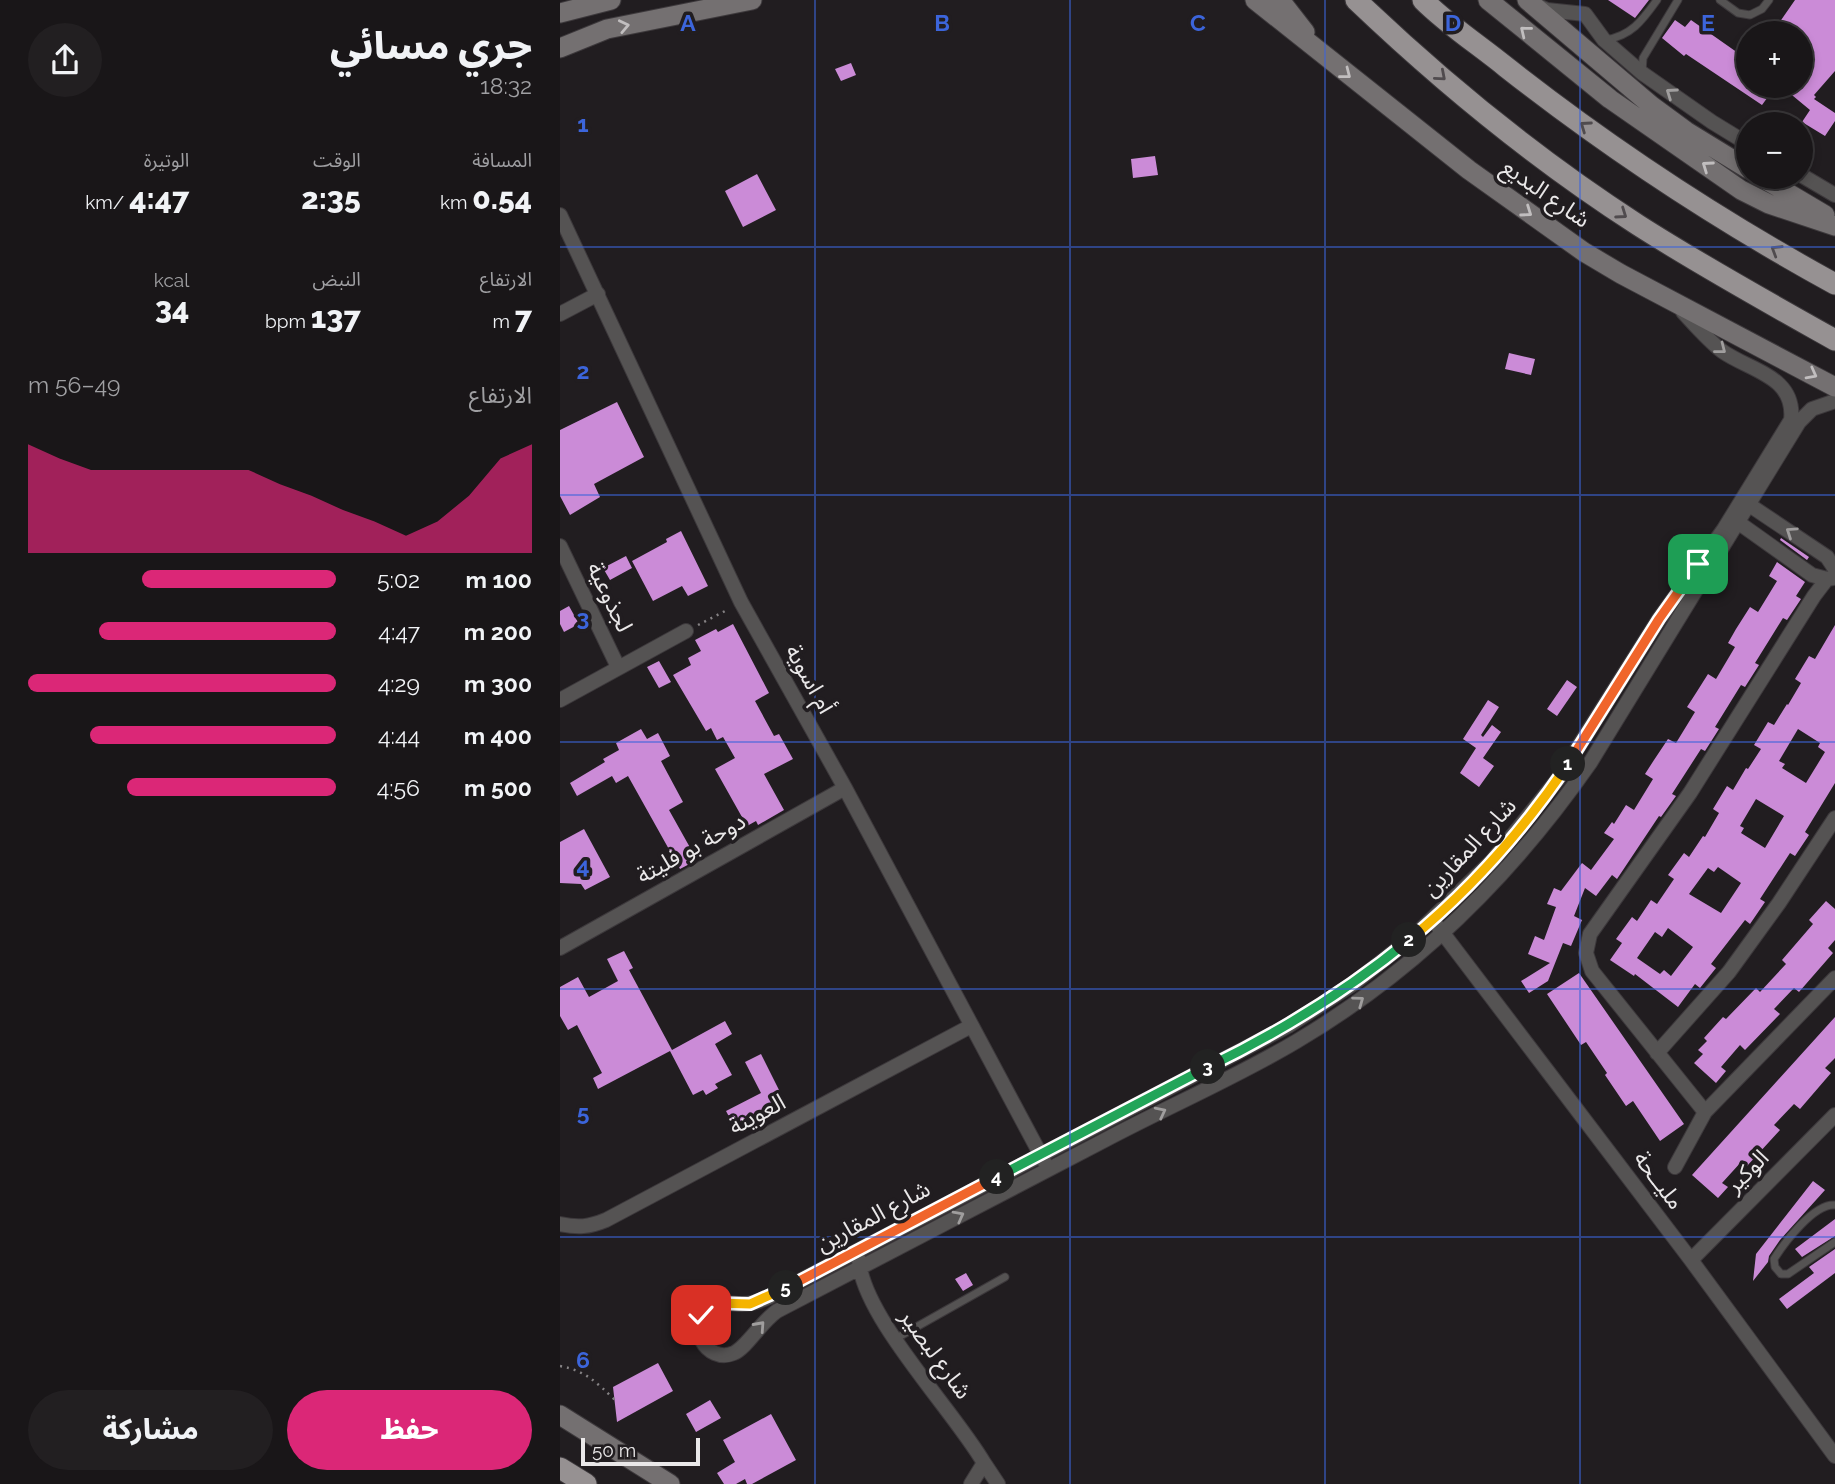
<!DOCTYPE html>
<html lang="ar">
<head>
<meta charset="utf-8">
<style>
  :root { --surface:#191618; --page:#221f21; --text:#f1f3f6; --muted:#9f9fa2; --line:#373537; --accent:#db2777 }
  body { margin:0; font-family:Raleway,"Noto Sans Arabic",sans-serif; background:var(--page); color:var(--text); direction:rtl; height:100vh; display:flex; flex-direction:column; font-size:26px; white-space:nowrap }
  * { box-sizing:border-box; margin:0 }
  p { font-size:23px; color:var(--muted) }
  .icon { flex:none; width:38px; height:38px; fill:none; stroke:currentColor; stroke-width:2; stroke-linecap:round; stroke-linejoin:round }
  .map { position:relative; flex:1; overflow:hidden; direction:ltr }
  .panel { display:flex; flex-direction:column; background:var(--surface); width:560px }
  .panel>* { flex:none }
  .buttons { position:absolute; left:1176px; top:21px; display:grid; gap:14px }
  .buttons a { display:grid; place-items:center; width:77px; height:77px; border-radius:50%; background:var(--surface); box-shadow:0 4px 10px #0003,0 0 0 2px var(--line); font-size:35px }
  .scale { position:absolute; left:21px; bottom:18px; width:119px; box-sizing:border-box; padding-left:7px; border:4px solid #eae8e9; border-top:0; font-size:19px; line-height:24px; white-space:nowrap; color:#eae8e9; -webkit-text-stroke:5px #211d20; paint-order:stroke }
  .pin { position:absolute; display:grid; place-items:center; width:60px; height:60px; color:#fff; margin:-30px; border-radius:14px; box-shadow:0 4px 10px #0006 }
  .km { position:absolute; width:35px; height:35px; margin:-18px; border-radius:50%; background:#222; color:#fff; font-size:19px; line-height:35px; text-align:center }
  .round { display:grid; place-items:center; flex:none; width:74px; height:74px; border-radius:37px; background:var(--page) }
  .head { display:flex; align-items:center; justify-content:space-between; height:119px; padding:0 28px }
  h1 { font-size:38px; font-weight:800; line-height:52px }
  .metrics { display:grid; grid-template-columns:repeat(3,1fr); gap:10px; height:119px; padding:7px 28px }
  .metrics div { display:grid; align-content:center }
  .metrics b { font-size:30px; font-weight:800 }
  .metrics small { font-size:19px; font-weight:400 }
  .metrics p { font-size:19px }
  .chart { height:196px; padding:14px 28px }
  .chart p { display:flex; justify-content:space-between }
  .chart svg { width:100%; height:126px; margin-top:7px; fill:var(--accent); opacity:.7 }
  .primary-button { display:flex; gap:14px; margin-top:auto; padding:14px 28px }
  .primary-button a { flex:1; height:80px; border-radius:42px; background:var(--accent); color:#fff; font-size:28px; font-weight:800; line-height:80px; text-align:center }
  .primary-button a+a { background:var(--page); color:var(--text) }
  ul { padding:0 28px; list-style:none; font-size:23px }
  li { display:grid; grid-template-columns:112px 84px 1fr; align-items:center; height:52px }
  li i { height:18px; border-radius:9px; background:var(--accent) }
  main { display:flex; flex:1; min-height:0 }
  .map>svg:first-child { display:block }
  .building { fill:#cb8bd7; fill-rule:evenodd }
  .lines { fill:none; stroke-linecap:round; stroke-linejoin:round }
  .service-casing { stroke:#3d393c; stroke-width:9 }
  .minor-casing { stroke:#3d393c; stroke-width:16 }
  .secondary-casing { stroke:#3d393c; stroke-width:21 }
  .trunk-casing { stroke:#3d393c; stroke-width:23 }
  .path { stroke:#858284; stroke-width:2.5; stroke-dasharray:2 5; stroke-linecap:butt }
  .service { stroke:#555353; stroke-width:7 }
  .minor { stroke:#555353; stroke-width:14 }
  .secondary { stroke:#747071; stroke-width:19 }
  .trunk { stroke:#969192; stroke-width:21 }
  .oneway { stroke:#c1bebf }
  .oneway2 { stroke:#504b4e }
  .oneway3 { stroke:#a09e9e }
  .split-1-casing { stroke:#fff; stroke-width:14 }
  .split-2-casing { stroke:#fff; stroke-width:14 }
  .split-3-casing { stroke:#fff; stroke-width:14 }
  .split-4-casing { stroke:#fff; stroke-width:14 }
  .split-5-casing { stroke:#fff; stroke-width:14 }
  .split-6-casing { stroke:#fff; stroke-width:14 }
  .split-1 { stroke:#f0652b; stroke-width:9 }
  .split-2 { stroke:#f5b400; stroke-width:9 }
  .split-3 { stroke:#22a559; stroke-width:9 }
  .split-4 { stroke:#22a559; stroke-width:9 }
  .split-5 { stroke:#f0652b; stroke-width:9 }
  .split-6 { stroke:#f5b400; stroke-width:9 }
  .grid { fill:none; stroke:#3c65db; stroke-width:2; stroke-opacity:0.55 }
  .labels { text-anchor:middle; stroke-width:7; stroke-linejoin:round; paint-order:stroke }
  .street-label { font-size:23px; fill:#eae8e9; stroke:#211d20 }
  .grid-label { font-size:23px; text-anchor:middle; font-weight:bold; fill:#3c65db; stroke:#211d20; stroke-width:7; stroke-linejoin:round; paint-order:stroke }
</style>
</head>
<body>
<main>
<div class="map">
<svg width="1275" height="1484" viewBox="0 0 1275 1484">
  <rect width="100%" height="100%" fill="#211d20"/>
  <!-- building -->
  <path class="building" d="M 1048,0 L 1089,0 L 1075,18 Z
    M 1235,0 L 1275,0 L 1275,71 L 1254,95 L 1256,97 L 1254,99 L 1275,113 L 1275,121 L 1265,136 L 1242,122 L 1250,110 L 1221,86 L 1241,86 L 1241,33 L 1212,33 Z
    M 1115,20 L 1125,27 L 1131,20 L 1188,60 L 1188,86 L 1216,86 L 1202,105 L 1126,54 L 1124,56 L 1102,38 Z
    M 291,63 L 296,75 L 281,81 L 275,69 Z
    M 595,156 L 598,175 L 573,178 L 571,159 Z
    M 197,174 L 216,210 L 183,227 L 165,191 Z
    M 949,353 L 975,359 L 971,375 L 945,369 Z
    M 57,402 L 84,457 L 34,484 L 40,497 L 10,515 L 0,496 L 0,430 Z
    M 121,531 L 148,586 L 128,596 L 122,586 L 93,601 L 72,561 L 107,542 L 106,539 Z
    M 1221,538 L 1249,557 L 1247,560 L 1220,540 Z
    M 66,556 L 72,568 L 50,580 L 43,568 Z
    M 1217,562 L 1245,582 L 1236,596 L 1241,599 L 1227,620 L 1223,618 L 1195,663 L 1199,665 L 1185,687 L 1181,685 L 1155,727 L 1159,729 L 1145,751 L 1141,749 L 1112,794 L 1116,796 L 1101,817 L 1099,816 L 1057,879 L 1052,875 L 1036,896 L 1025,888 L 1014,916 L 1022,920 L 1011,946 L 1003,943 L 988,981 L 969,993 L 961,981 L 990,963 L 968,954 L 975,936 L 984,940 L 996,907 L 987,904 L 994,888 L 1001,891 L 1022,863 L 1031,870 L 1054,839 L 1044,833 L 1052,822 L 1054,824 L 1066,805 L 1074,810 L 1093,779 L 1085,774 L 1094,760 L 1108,739 L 1116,743 L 1135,712 L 1127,707 L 1136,693 L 1148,674 L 1156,679 L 1175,647 L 1168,643 L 1176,629 L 1190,607 L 1198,612 L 1217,581 L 1209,576 Z
    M 9,606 L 19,624 L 4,632 L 0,624 L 0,611 Z
    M 173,624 L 209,693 L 195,701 L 214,736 L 219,734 L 233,759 L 204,774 L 224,810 L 198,825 L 196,821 L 187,826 L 155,769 L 175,758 L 163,737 L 157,740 L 151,728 L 146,731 L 113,675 L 131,665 L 128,658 L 141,651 L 135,640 L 156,629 L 158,632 Z
    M 1275,625 L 1275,783 L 1245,832 L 1249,835 L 1235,856 L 1230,853 L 1200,899 L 1205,902 L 1190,924 L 1185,920 L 1151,964 L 1156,968 L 1140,988 L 1135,984 L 1118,1007 L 1075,974 L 1074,976 L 1050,960 L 1062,943 L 1056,939 L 1072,917 L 1077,921 L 1091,900 L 1097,904 L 1114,879 L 1108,875 L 1124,853 L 1129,857 L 1143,836 L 1145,837 L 1159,813 L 1153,809 L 1167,786 L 1173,790 L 1186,768 L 1188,769 L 1201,749 L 1194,745 L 1208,722 L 1214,725 L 1227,704 L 1228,705 L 1241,683 L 1235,679 L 1249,656 L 1255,659 ZM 1238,729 L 1260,743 L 1258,747 L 1265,752 L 1246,783 L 1222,768 L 1225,764 L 1219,761 ZM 1196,799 L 1224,816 L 1205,848 L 1181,833 L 1184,828 L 1180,826 ZM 1158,867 L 1181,883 L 1161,913 L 1129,894 L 1148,868 L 1154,872 ZM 1108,928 L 1133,947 L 1111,976 L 1104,970 L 1100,974 L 1077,958 L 1095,932 L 1102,937 Z
    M 99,661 L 111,682 L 99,688 L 87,667 Z
    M 1007,680 L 1017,687 L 997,716 L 987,709 Z
    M 928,700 L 939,707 L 921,735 L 923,737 L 932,725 L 941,732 L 923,758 L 934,766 L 919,787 L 900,773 L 916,748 L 903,739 Z
    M 81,729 L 87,739 L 98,733 L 110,756 L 101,761 L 123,802 L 109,810 L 137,860 L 120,869 L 68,776 L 56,783 L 52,776 L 17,796 L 10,783 L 45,762 L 43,759 L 59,750 L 56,743 Z
    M 24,829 L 50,877 L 25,890 L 21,884 L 0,883 L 0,842 Z
    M 1266,901 L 1275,909 L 1275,940 L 1268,948 L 1273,953 L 1239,992 L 1234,988 L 1214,1009 L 1220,1014 L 1185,1050 L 1180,1045 L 1161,1067 L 1166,1071 L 1156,1083 L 1134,1063 L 1143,1054 L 1138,1050 L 1147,1041 L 1144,1038 L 1163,1017 L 1166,1019 L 1196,988 L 1200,992 L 1226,964 L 1222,960 L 1253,924 L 1249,920 Z
    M 64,951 L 73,968 L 69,970 L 112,1050 L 165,1021 L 172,1034 L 155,1044 L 172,1075 L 155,1084 L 158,1088 L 146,1095 L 143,1090 L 133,1095 L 110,1051 L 38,1089 L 33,1078 L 42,1073 L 17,1025 L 8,1030 L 0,1016 L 0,987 L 18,977 L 29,997 L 58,981 L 47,959 Z
    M 1019,973 L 1124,1124 L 1100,1141 L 1073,1101 L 1066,1106 L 1045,1075 L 1047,1073 L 1026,1042 L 1021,1045 L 987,994 Z
    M 1275,1017 L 1275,1058 L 1265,1068 L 1271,1073 L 1240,1109 L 1234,1104 L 1214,1125 L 1220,1130 L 1187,1166 L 1182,1161 L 1162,1183 L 1168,1187 L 1158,1198 L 1132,1175 Z
    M 201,1054 L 227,1106 L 212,1114 L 209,1110 L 175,1128 L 166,1111 L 201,1093 L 185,1062 Z
    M 1253,1181 L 1265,1190 L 1220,1240 L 1209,1256 L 1208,1262 L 1193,1281 L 1196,1254 Z
    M 1275,1219 L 1275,1236 L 1242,1257 L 1235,1249 Z
    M 1275,1249 L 1275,1273 L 1227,1309 L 1219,1299 L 1254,1273 L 1249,1267 Z
    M 406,1273 L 413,1285 L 403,1291 L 395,1279 Z
    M 98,1363 L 113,1391 L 57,1422 L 53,1387 Z
    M 150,1400 L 161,1418 L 136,1432 L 126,1414 Z
    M 211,1414 L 236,1460 L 192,1484 L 187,1484 L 185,1479 L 176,1484 L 164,1484 L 157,1473 L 175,1462 L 163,1440 Z"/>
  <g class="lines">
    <defs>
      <path id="service" d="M 1160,0 L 1178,13 L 1190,15 L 1202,9 L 1209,0
        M 1045,40 C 1071,36 1082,21 1097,0
        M 1082,72 L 1083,58 L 1118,0
        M 1275,1205 C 1254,1203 1224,1243 1214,1259 L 1215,1267 L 1221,1274 L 1228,1274 L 1275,1242
        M 335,1339 L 445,1277"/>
      <path id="minor" d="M 976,5 L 987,10 L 1025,14 L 1044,40 L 1082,73 L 1152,122 L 1188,144
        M 1241,175 L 1275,195
        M 0,215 L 181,602 L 285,788 L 484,1161
        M 1123,312 C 1135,325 1148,340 1162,351 C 1190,371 1236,376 1231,420 L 1164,529 L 1099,619 L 998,779 L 932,861 L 854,936 L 793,984 L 728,1026 L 209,1297 C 200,1301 192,1304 182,1304 C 171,1304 161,1300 150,1307 C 124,1323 146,1365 174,1353 C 187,1347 201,1322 217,1311 C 326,1254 436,1197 545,1140 C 609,1106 675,1078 737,1041 C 855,971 952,875 1030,763 L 1239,422 L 1252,409 L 1275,401
        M 0,314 L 38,294
        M 1182,500 L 1267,557 L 1275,569
        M 1172,518 L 1252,575 L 1267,579 L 1273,578
        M 0,546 L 58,667
        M 0,700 L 126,631
        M 879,928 L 1131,1260 L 1275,1456
        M 0,948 L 285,788
        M 1097,1053 L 1169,972 L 1219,903 L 1275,818
        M 1145,1112 L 1032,971 L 1026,953 L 1030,934 L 1130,793 L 1254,596 L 1267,579
        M 1115,1167 L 1145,1112 L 1275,978
        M 0,1224 C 18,1228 29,1227 46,1220 L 411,1026
        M 299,1260 C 302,1316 394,1411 424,1463 L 411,1484
        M 1131,1260 L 1275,1115
        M 424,1463 L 438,1484"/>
      <path id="secondary" d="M 695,0 L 909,170 L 1024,252 L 1061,274 L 1275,387
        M 720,0 L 745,32
        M 928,0 L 1050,99 L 1181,190 L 1209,204 L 1275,226
        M 967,0 L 1092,106 L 1126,131 L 1188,169
        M 0,13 L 51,0
        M 0,48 L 47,29 L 192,0
        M 1201,177 L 1265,215
        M 0,1415 L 110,1484"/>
      <path id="trunk" d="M 796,0 C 883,83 977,160 1078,225 C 1142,266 1209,303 1275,340
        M 863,0 C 888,25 919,45 946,67 C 1049,148 1160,221 1275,284
        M 0,1468 L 26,1484"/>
    </defs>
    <!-- service casing -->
    <use href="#service" class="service-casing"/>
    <!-- minor casing -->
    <use href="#minor" class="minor-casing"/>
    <!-- secondary casing -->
    <use href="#secondary" class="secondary-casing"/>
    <!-- trunk casing -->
    <use href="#trunk" class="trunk-casing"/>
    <!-- path -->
    <path class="path" d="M 138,625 L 169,609
      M 0,1366 C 26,1371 36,1382 55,1400"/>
    <!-- service -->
    <use href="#service" class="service"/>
    <!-- minor -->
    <use href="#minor" class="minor"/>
    <!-- secondary -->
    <use href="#secondary" class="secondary"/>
    <!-- trunk -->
    <use href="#trunk" class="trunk"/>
  </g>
  <!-- one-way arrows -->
  <defs><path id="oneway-chevron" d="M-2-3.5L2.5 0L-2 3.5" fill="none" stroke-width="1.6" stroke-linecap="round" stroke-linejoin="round" transform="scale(1.75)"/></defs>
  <g class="oneway">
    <use href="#oneway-chevron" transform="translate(64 26) rotate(-12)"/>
    <use href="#oneway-chevron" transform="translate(965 31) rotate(-141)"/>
    <use href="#oneway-chevron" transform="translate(786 74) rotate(38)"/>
    <use href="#oneway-chevron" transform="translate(1147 166) rotate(-145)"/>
    <use href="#oneway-chevron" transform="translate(967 212) rotate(35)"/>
    <use href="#oneway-chevron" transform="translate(1252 374) rotate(28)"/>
  </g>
  <g class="oneway2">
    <use href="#oneway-chevron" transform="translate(881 76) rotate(41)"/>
    <use href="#oneway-chevron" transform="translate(1025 126) rotate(-145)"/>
    <use href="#oneway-chevron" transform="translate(1062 214) rotate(35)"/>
    <use href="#oneway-chevron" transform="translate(1216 250) rotate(-148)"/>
  </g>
  <g class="oneway3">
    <use href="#oneway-chevron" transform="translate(1111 93) rotate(-145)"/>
    <use href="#oneway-chevron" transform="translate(1161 349) rotate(38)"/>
    <use href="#oneway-chevron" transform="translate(1231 532) rotate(-146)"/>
    <use href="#oneway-chevron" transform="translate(799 1001) rotate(-36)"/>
    <use href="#oneway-chevron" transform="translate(601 1112) rotate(-27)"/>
    <use href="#oneway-chevron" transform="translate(399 1216) rotate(-28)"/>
    <use href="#oneway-chevron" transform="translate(200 1326) rotate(-48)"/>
  </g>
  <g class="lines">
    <defs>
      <path id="split-1" d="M 1008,764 L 1099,619 L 1138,564"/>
      <path id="split-2" d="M 849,940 C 910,890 964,829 1008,764"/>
      <path id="split-3" d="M 648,1067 C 720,1032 787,991 849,940"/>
      <path id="split-4" d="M 437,1177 L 648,1067"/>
      <path id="split-5" d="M 226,1288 L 437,1177"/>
      <path id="split-6" d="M 141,1315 L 157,1303 L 190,1304 L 226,1288"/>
    </defs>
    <!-- split-1 casing -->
    <use href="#split-1" class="split-1-casing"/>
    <!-- split-2 casing -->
    <use href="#split-2" class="split-2-casing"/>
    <!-- split-3 casing -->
    <use href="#split-3" class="split-3-casing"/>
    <!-- split-4 casing -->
    <use href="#split-4" class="split-4-casing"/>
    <!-- split-5 casing -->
    <use href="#split-5" class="split-5-casing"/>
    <!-- split-6 casing -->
    <use href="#split-6" class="split-6-casing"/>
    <!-- split-1 -->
    <use href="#split-1" class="split-1"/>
    <!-- split-2 -->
    <use href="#split-2" class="split-2"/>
    <!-- split-3 -->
    <use href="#split-3" class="split-3"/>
    <!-- split-4 -->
    <use href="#split-4" class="split-4"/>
    <!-- split-5 -->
    <use href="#split-5" class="split-5"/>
    <!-- split-6 -->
    <use href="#split-6" class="split-6"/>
  </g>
  <!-- grid -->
  <path class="grid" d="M 255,0 L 255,1484M 510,0 L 510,1484M 765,0 L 765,1484M 1020,0 L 1020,1484M 0,247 L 1275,247M 0,495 L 1275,495M 0,742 L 1275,742M 0,989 L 1275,989M 0,1237 L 1275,1237"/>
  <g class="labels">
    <!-- street labels -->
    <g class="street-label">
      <text transform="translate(986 193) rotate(35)" y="8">شارع البديع</text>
      <text transform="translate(50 597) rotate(64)" y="8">لجذوعية</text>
      <text transform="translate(250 679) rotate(61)" y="8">أم اسوية</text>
      <text transform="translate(909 847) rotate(-47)" y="8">شارع المقارين</text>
      <text transform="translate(131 848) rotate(-29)" y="8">دوحة بو فليتة</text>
      <text transform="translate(197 1114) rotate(-28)" y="8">العوينة</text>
      <text transform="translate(1187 1171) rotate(-45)" y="8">الوكير</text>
      <text transform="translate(1099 1180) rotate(53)" y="8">مليــحة</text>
      <text transform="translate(313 1216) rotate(-28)" y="8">شارع المقارين</text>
      <text transform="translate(376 1354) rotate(54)" y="8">شارع لبصير</text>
    </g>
  </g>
  <g class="grid-label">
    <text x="128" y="31">A</text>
    <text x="382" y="31">B</text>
    <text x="638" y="31">C</text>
    <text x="893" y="31">D</text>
    <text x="1148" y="31">E</text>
    <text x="23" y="132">1</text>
    <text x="23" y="379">2</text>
    <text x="23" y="626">3</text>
    <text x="23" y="874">4</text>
    <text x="23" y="1121">5</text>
    <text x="23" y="1368">6</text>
  </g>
</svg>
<div class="buttons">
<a>+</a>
<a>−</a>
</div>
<div class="scale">50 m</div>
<div class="pin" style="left:1138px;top:564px;background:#1e9e55"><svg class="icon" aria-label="arrive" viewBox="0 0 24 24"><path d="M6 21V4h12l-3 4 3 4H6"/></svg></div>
<div class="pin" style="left:141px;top:1315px;background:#d93025"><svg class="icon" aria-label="check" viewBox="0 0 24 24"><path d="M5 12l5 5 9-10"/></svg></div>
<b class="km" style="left:1008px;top:764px">1</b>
<b class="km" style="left:849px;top:940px">2</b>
<b class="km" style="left:648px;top:1067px">3</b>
<b class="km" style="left:437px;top:1177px">4</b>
<b class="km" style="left:226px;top:1288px">5</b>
</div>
<section class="panel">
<div class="head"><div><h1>جري مسائي</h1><p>18:32</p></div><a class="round"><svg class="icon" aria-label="share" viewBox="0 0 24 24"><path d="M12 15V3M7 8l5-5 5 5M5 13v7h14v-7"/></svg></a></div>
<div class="metrics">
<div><p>المسافة</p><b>0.54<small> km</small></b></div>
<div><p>الوقت</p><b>2:35</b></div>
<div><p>الوتيرة</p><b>4:47<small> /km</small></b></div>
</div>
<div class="metrics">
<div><p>الارتفاع</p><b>7<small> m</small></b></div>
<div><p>النبض</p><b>137<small> bpm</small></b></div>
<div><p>kcal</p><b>34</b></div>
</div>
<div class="chart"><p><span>الارتفاع</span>49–56 m</p>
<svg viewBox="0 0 160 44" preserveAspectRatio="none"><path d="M0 44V6L10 11L20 15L30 15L40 15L50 15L60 15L70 15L80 20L90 24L100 29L110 33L120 38L130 33L140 24L150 11L160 6V44z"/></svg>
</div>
<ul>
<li><b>100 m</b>5:02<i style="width:63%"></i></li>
<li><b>200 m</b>4:47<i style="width:77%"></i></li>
<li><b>300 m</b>4:29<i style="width:100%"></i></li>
<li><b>400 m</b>4:44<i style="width:80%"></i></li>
<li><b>500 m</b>4:56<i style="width:68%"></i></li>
</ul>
<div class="primary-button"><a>حفظ</a><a>مشاركة</a></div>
</section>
</main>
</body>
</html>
